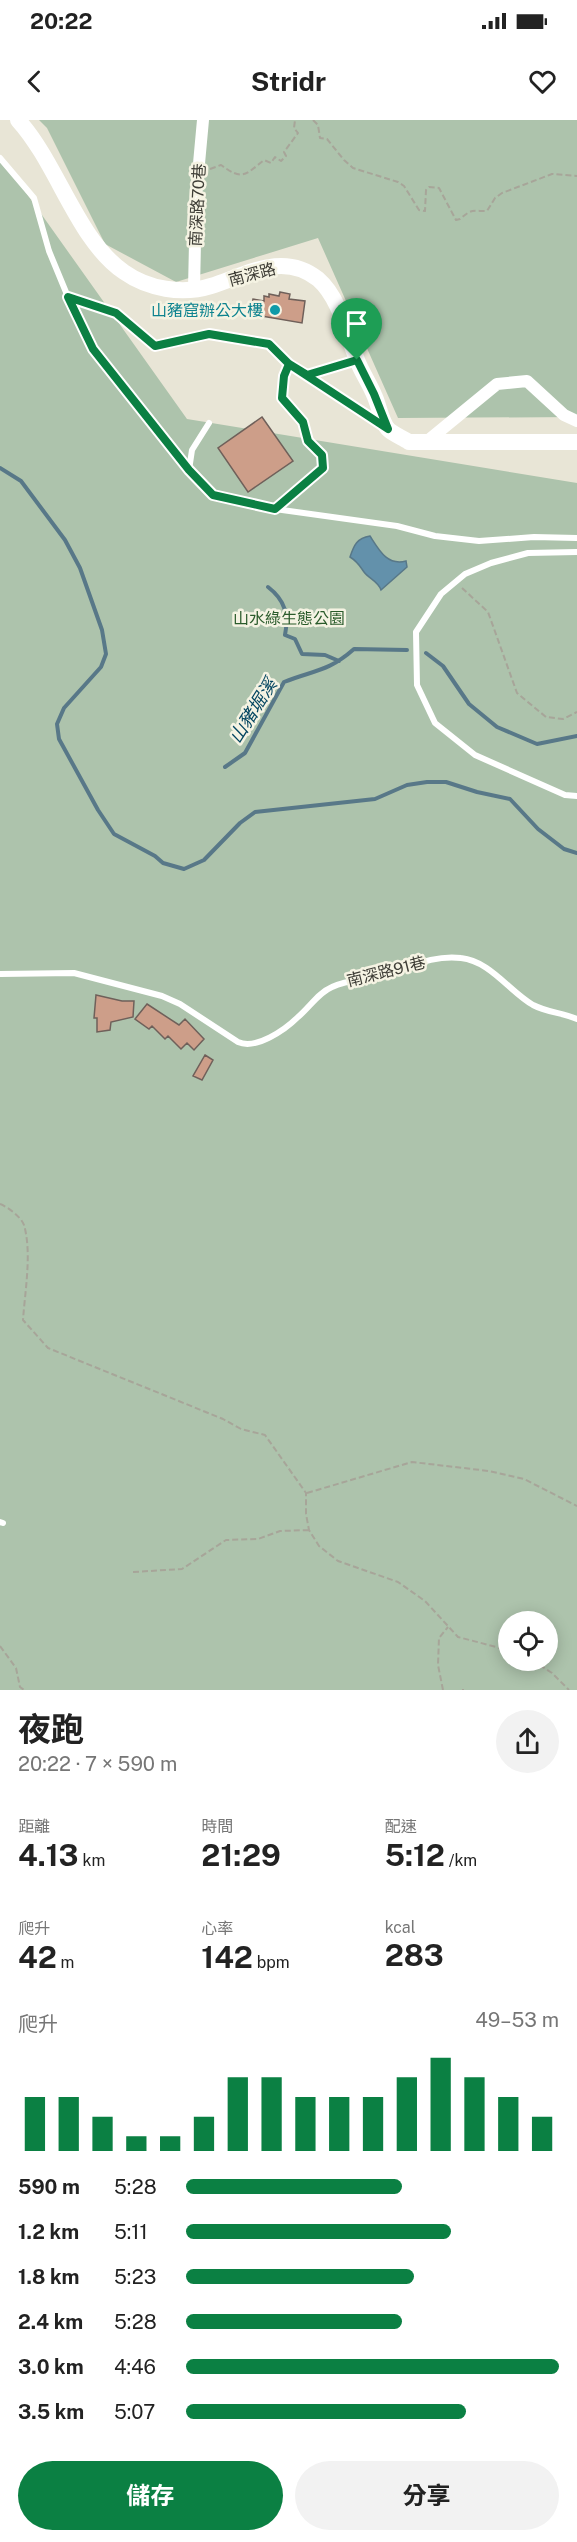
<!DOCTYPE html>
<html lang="zh-TW">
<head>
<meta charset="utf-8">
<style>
  :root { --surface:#fff; --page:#f2f2f2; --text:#222; --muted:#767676; --accent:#0b8043 }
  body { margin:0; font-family:"Public Sans","Noto Sans TC",sans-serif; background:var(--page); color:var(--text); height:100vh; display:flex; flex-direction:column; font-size:22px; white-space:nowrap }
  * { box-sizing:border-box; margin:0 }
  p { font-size:20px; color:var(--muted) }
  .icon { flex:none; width:33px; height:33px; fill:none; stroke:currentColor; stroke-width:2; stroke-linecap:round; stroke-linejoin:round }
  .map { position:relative; height:1570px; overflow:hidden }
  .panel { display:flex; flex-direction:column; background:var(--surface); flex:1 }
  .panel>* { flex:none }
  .controls { position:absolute; left:498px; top:1491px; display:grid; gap:12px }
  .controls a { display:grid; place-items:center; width:60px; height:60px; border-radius:50%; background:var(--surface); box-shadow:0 3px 15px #0003; font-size:30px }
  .pin { position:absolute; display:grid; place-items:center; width:51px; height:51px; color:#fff; margin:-62px -26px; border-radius:50% 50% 50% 0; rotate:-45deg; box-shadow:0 0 6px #0007 }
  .pin .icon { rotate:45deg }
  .round { display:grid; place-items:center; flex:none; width:63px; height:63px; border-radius:32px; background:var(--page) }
  .head { display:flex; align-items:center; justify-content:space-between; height:102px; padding:0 18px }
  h1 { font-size:33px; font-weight:700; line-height:45px }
  .stats { display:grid; grid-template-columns:repeat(3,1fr); gap:9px; height:102px; padding:6px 18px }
  .stats div { display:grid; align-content:center }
  .stats b { font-size:30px; font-weight:700 }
  .stats small { font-size:16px; font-weight:400 }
  .stats p { font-size:16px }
  .chart { height:168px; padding:12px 18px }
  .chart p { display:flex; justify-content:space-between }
  .chart svg { width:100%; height:108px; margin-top:6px; stroke:var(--accent); stroke-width:6 }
  .primary-button { display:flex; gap:12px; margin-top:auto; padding:12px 18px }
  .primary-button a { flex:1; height:69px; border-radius:36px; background:var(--accent); color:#fff; font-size:24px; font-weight:700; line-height:69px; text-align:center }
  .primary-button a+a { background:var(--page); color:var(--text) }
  ul { padding:0 18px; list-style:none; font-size:20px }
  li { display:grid; grid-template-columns:96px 72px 1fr; align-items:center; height:45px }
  li i { height:15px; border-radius:8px; background:var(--accent) }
  .status { display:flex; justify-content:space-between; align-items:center; height:42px; padding:0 30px; background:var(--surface); direction:ltr }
  .status svg { height:16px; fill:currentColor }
  header { display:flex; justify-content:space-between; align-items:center; height:78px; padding:0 18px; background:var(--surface); font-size:27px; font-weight:700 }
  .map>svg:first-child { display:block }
  .green { fill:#adc3ac; fill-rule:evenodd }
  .water { fill:#6391ab; stroke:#587888; stroke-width:1.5 }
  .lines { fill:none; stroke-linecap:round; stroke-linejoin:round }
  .stream { stroke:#587888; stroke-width:4 }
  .building { fill:#cd9e89; stroke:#6f605a; stroke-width:1.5 }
  .path { stroke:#a7a599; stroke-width:2; stroke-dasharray:6 3; stroke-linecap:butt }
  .service { stroke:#fff; stroke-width:6 }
  .minor { stroke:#fff; stroke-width:12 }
  .secondary { stroke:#fff; stroke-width:16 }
  .route-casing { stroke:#fff; stroke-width:12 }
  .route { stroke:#0b8043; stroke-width:8 }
  .culture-dot { fill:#0f9aa8; stroke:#f5f3e3; stroke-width:2 }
  .labels { text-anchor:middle; stroke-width:5; stroke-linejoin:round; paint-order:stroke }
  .street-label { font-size:16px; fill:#3e3d36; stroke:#f5f3e3 }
  .culture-label { font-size:16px; fill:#0d838f; stroke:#f5f3e3; text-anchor:end }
  .park-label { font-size:16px; fill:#2a5b2b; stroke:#f5f3e3 }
  .water-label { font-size:18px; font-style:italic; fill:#034560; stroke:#f5f3e3 }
</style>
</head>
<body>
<div class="status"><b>20:22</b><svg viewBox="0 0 49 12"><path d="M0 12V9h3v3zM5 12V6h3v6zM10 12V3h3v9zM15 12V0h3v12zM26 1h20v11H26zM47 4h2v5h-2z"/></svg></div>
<header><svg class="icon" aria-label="back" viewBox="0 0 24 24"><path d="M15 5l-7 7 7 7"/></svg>Stridr<svg class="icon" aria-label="heart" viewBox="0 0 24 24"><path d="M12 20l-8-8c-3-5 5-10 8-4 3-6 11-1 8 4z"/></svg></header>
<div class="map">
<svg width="577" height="1570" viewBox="0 0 577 1570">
  <rect width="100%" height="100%" fill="#e8e5d6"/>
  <!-- green -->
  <path class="green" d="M 39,0 L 577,0 L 577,297 L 398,298 L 318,118 L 176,162 L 105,124 L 47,8 Z
    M 0,36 L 187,299 L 577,363 L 577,1570 L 0,1570 ZM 508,1502 L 548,1502 L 548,1540 L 508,1540 Z"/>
  <!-- water -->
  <path class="water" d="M 370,416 C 379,430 387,446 406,441 L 407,447 L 381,470 C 378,461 369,459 364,452 C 359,445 358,442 350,437 C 354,425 357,418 370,416 Z"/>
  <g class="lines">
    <!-- stream -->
    <path class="stream" d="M 0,348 L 21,361 L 65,420 L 80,448 L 102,510 L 106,534 L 101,547 L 64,588 L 57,604 L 59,619 L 98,690 L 114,714 L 155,736 L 163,743 L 184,749 L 204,740 L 240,703 L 255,692 L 375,679 L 407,665 L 427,662 L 446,662 L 477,672 L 510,679 L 538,709 L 564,729 L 577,733
      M 268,467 C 285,480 289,495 285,515 L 295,519 L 302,534 L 325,535 L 339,541
      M 426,533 L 443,546 L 469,584 L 497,607 L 537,624 L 577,616
      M 225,647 L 245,633 L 284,562 C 314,550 328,552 354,529 L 407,530"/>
  </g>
  <!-- building -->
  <path class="building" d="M 280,172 L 290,174 L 289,179 L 305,181 L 302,203 L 250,194 L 253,179 L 264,181 L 264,176 L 269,177 L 269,174 L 279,176 Z
    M 262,297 L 293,341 L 248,372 L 218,328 Z
    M 96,875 L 122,881 L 134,881 L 133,897 L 111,902 L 110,910 L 97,912 L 97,898 L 94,898 Z
    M 147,884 L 179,905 L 185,899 L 204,919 L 194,930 L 187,923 L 181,929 L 168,916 L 165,919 L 152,906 L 149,909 L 135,899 Z
    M 205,935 L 213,940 L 202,960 L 193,956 Z"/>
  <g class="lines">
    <!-- path -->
    <path class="path" d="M 313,0 L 318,5 L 320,18 L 327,19 L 344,40 L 353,48 L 398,62 L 404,66 L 419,90 L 425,91 L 426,70 L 429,67 L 439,68 L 456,100 L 460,99 C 472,89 470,91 487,91 L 495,78 L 502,73 L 552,54 L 577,56
      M 210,49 L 221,45 C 243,61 245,55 264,40 L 271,43 L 275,37 L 281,41 L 286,36 L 284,32 L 298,13 L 294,8 L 295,0
      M 462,468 L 488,492 L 517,573 L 546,597 L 563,599 L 577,592
      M 0,1084 C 8,1087 21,1097 24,1105 C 32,1133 25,1171 23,1200 L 48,1228 L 223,1299 L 241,1309 L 265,1315 L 306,1373 L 306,1394 L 309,1410 L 319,1426 L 338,1441 L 398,1462 L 425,1481 L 458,1517 L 508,1530
      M 307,1373 L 412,1342 L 489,1351 L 524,1359 L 577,1386
      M 133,1452 L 182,1449 L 226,1420 L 258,1419 L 280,1411 L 309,1410
      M 0,1526 L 16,1548 L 20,1567 L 24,1570
      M 532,1540 L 552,1553 L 569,1570
      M 443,1570 L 438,1545 L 439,1518 L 448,1507
      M 462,1570 L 464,1570"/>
    <!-- service -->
    <path class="service" d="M 0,38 L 34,78 L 49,131 L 68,177 L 116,193 L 155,226 L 209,214 L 269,224 L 289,244 L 380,304
      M 68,177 L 93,229 L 189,350
      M 289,244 L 284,256 L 281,278 L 303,302 L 308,321 L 322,335 L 323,348 L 275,389 L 397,406 L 435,416 L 479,421 L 534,417 L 577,418
      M 307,255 L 357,240
      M 209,303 L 192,330 L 189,350 L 213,375 L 275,389
      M 577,432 L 528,433 L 491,443 L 465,454 L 441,474 L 416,512 L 417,565 L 435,603 L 475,635 L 565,675 L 577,676
      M 0,854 L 74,853 L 162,876 L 180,884 L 238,922 C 256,930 285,910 298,897 C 310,887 318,873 332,867 C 346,860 362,860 377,857 C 404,850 432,834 461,838 C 490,841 509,871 533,885 C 546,892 563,893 577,899
      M 0,1402 L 3,1403"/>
    <!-- minor -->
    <path class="minor" d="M 194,169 L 196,76 L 203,0
      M 425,323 L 497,264 L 527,261 L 564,295 L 577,301"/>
    <!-- secondary -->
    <path class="secondary" d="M 18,0 C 58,44 77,120 124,152 C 148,169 182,175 211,166 C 246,155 283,131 318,159 C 340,178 347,215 357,240 C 362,253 370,264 375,277 C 379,286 382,304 389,310 C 395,315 403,318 409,322 L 577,322"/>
  </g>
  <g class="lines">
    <defs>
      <path id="route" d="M 357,240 L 307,255 L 289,244 L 269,224 L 209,214 L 155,226 L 116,193 L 68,177 L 93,229 L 189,350 L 213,375 L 275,389 L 323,348 L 322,335 L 308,321 L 303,302 L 282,278 L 284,256 L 289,244 L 388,309 L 374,274 L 357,240"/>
    </defs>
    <!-- route casing -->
    <use href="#route" class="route-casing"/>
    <!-- route -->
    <use href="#route" class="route"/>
  </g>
  <!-- markers -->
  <circle class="culture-dot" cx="275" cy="190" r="6"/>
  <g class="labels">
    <!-- street labels -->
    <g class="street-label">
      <text transform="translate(197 85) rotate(-87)" y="6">南深路70巷</text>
      <text transform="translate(252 154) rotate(-15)" y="6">南深路</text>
      <text transform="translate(386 851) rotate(-14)" y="6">南深路91巷</text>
    </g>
    <!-- culture labels -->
    <g class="culture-label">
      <text x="263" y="196">山豬窟辦公大樓</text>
    </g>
    <!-- park labels -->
    <g class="park-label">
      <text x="289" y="504">山水綠生態公園</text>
    </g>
    <!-- water labels -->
    <g class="water-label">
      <text transform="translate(253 591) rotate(-58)" y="6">山豬堀溪</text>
    </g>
  </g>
</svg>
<div class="controls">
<a><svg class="icon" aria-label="locate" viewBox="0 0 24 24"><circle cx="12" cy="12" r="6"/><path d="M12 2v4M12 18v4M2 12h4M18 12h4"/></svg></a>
</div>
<div class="pin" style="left:357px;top:240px;background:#1e9e55"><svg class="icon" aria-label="arrive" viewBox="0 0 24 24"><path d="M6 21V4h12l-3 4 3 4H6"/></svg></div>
</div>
<section class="panel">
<div class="head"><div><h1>夜跑</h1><p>20:22 · 7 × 590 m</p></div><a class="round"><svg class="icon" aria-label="share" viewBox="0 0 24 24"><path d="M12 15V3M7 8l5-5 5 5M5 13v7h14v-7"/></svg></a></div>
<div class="stats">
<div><p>距離</p><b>4.13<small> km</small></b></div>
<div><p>時間</p><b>21:29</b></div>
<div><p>配速</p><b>5:12<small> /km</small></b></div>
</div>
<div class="stats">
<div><p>爬升</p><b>42<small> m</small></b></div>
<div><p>心率</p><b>142<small> bpm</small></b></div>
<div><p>kcal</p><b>283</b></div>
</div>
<div class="chart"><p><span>爬升</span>49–53 m</p>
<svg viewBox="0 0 160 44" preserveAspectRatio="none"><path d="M5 44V22M15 44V22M25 44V30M35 44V38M45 44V38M55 44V30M65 44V14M75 44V14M85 44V22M95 44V22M105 44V22M115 44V14M125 44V6M135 44V14M145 44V22M155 44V30"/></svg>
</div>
<ul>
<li><b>590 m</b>5:28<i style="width:58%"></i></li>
<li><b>1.2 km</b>5:11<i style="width:71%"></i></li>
<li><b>1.8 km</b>5:23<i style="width:61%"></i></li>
<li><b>2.4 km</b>5:28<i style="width:58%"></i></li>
<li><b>3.0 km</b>4:46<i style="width:100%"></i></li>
<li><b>3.5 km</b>5:07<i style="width:75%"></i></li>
</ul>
<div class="primary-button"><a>儲存</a><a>分享</a></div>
</section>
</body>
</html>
